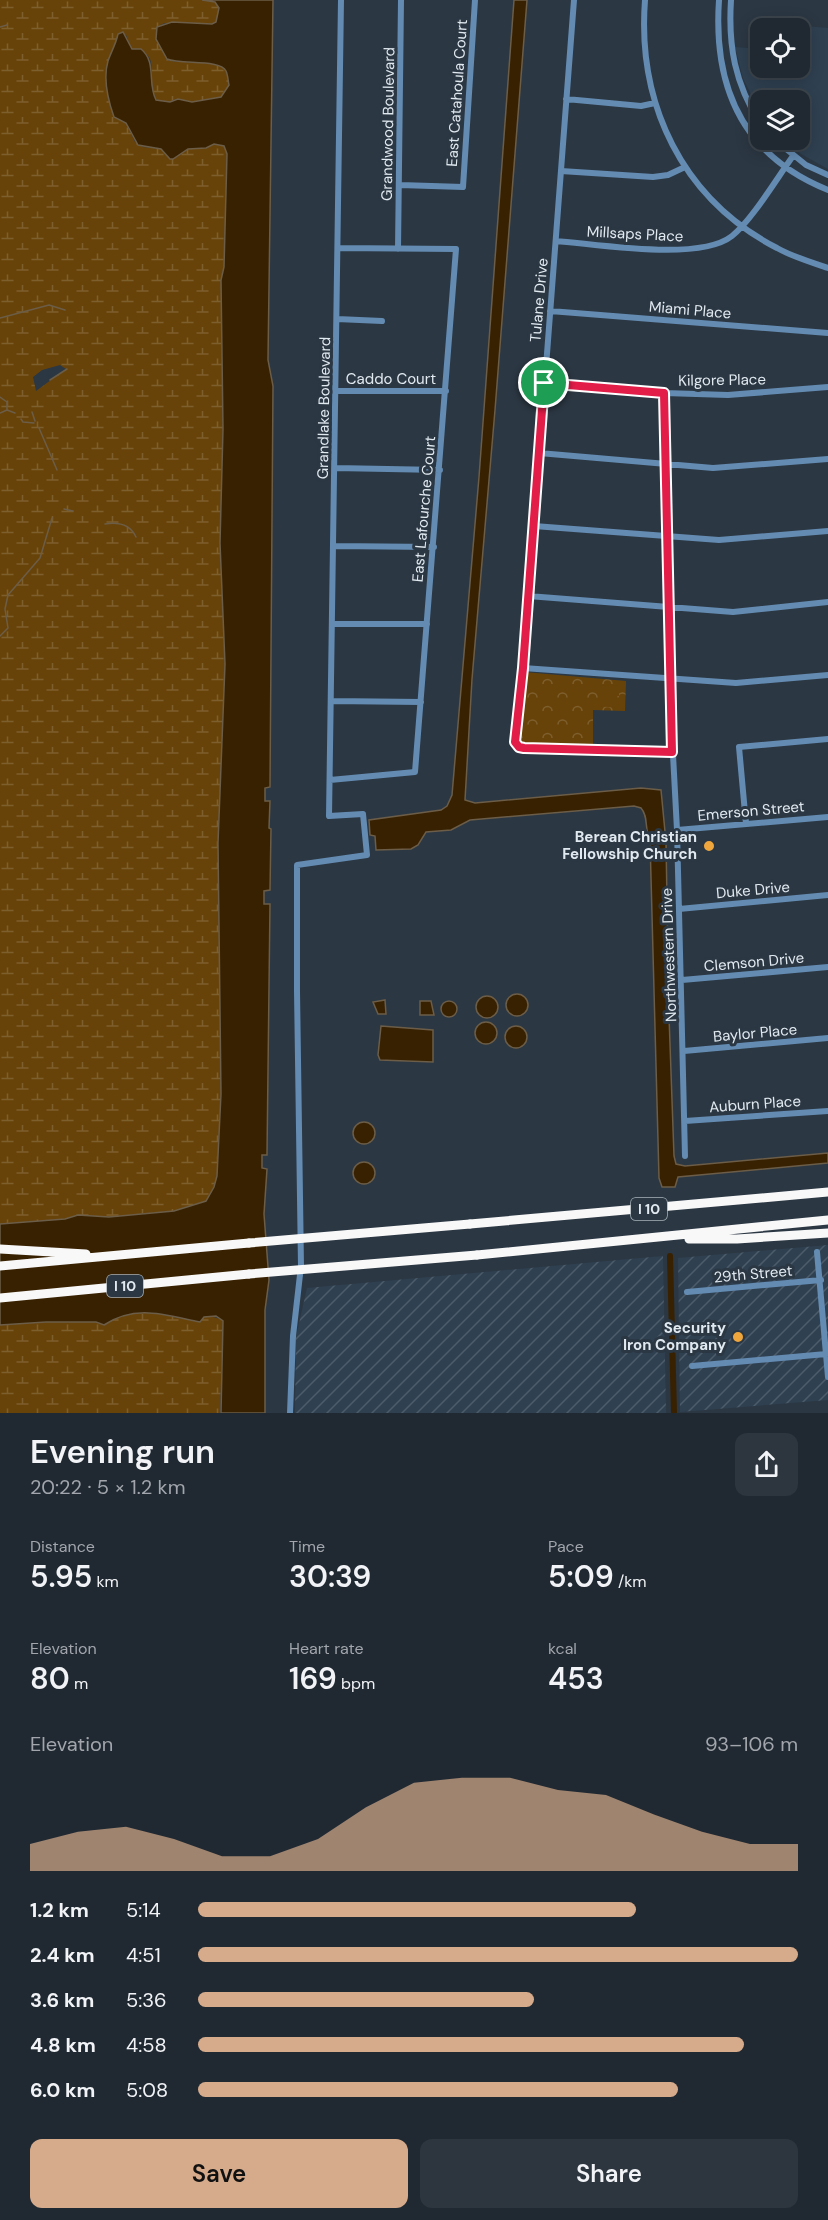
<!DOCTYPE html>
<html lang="en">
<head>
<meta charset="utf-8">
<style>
  :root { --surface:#202932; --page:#2d353e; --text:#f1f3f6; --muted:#a2a6ac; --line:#3d454d; --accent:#d6ab8b }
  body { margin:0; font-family:"DM Sans",sans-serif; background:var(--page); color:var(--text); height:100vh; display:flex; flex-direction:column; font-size:22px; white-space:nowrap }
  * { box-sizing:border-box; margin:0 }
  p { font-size:20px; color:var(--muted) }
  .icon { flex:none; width:33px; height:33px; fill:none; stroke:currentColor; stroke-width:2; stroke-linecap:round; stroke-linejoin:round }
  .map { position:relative; height:1413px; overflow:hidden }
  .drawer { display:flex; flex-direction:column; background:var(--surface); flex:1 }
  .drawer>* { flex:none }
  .controls { position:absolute; left:750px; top:18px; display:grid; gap:12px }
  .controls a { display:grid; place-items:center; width:60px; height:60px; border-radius:12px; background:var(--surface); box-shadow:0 3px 15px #0003,0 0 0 2px var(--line); font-size:30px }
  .pin { position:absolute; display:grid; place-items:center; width:51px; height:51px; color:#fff; margin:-26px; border:3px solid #fff; border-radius:50%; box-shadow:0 2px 6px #0007 }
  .round { display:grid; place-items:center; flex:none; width:63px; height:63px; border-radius:12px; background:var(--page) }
  .summary { display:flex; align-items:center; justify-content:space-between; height:102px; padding:0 30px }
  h1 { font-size:33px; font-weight:600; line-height:45px }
  .metrics { display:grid; grid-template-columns:repeat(3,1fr); gap:9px; height:102px; padding:6px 30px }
  .metrics div { display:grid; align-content:center }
  .metrics b { font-size:30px; font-weight:600 }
  .metrics small { font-size:16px; font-weight:400 }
  .metrics p { font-size:16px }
  .chart { height:168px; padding:12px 30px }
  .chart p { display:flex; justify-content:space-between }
  .chart svg { width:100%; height:108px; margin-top:6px; fill:var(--accent); opacity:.7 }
  .cta { display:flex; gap:12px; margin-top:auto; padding:12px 30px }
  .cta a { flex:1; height:69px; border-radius:12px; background:var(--accent); color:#111; font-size:24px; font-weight:600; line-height:69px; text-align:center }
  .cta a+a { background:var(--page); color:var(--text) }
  ul { padding:0 30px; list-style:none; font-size:20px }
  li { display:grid; grid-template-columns:96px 72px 1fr; align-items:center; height:45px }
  li i { height:15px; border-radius:8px; background:var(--accent) }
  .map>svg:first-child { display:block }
  .built { fill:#2f4051 }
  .industrial { fill:url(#industrial-furrows) }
  .forest { fill:url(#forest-crowns) }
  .wetland { fill:url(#wetland-marsh); fill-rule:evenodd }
  .garden { fill:#684309 }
  .water { fill:#382100; stroke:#6b5d48; stroke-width:1.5 }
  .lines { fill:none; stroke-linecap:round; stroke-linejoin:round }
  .stream { stroke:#6b5d48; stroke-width:1.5 }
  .canal { stroke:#382100; stroke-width:6 }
  .minor { stroke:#648bb1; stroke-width:6 }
  .highway { stroke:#f8f8f8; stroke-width:9 }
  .highway-bridge { stroke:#f8f8f8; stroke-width:9 }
  .route-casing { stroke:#fff; stroke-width:12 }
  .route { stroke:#e11d48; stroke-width:8 }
  .poi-dot { fill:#efa73d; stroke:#2b3743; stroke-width:2 }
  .labels { text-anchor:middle; stroke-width:6; stroke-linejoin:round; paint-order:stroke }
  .shield { fill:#2b3743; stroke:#aab4bc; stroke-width:1.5 }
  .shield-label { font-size:14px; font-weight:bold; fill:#e1e9f0 }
  .street-label { font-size:15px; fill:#e1e9f0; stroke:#2b3743 }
  .poi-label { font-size:15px; font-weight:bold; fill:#e1e9f0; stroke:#2b3743; text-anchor:end }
</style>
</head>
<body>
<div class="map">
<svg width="828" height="1413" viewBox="0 0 828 1413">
  <defs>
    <pattern id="industrial-furrows" width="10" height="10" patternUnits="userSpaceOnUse" patternTransform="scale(1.5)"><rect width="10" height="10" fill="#2f4051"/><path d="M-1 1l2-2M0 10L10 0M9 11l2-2" fill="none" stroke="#4d5c6a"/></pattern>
    <pattern id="forest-crowns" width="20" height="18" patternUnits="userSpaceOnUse" patternTransform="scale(1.5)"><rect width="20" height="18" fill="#684309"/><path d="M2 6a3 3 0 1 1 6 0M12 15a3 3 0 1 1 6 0" fill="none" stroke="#7d5e2d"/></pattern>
    <pattern id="wetland-marsh" width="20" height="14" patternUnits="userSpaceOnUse" patternTransform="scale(1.5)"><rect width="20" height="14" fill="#684309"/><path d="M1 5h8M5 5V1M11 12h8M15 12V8" fill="none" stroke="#7d5e2d"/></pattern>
  </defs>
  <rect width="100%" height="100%" fill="#2b3743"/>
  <!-- built -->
  <path class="built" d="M 772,23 L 828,28 L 828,169 L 801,154 L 783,140 L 800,140 L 800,100 L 760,100 L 760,113 L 743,78 L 735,47 L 760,49 L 760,68 L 800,68 L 800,28 L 772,28 Z"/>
  <!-- industrial -->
  <path class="industrial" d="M 828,1245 L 828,1400 L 680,1412 L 678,1258 Z
    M 663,1256 L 666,1413 L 295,1413 L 296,1337 L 307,1288 Z"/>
  <!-- forest -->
  <path class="forest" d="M 524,672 L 626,681 L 625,711 L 593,710 L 593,746 L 520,745 L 519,741 Z"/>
  <!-- wetland -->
  <path class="wetland" d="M 0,0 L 202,0 L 215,2 L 219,8 L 217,22 L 212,24 L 165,23 L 160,25 C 152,37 162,48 167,60 C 181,65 217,58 225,70 C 228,74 229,82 228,88 C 224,102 200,104 187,102 C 184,101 182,99 178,99 C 172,99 164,107 157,100 C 146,90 155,71 150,59 C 149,57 146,54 145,52 L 132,49 L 126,35 L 118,34 L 107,68 L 106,85 L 111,109 L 117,119 L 126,123 L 135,142 L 143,147 L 161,149 L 170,159 L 173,159 L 188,149 L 206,148 L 214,144 L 224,146 L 227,154 L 224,267 L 221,280 L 223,429 L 220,543 L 225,664 L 218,843 L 221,1094 L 217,1175 L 214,1187 L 206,1201 L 174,1211 L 109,1217 L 78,1215 L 65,1219 L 0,1224 ZM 60,365 L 66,369 L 36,391 L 33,377 L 42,370 Z
    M 143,1312 C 158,1312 172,1318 186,1319 C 199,1319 212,1313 223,1321 L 220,1413 L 0,1413 L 0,1325 L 46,1322 L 96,1322 L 101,1324 L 107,1323 L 117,1316 Z"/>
  <!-- garden -->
  <path class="garden" d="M 600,685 L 619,686 L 619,696 L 599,694 Z
    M 599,697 L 619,698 L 618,708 L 598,706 Z"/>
  <!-- water -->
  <path class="water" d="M 202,0 L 273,0 L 268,360 L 273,386 L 270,787 L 265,788 L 265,801 L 270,801 L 269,828 L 271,829 L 270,890 L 264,891 L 264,904 L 270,904 L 267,1155 L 262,1155 L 262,1168 L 267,1169 L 264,1214 L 269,1280 L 265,1310 L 265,1413 L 221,1413 L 223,1321 L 216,1316 L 204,1317 L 200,1322 C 165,1315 136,1304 104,1325 L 96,1322 L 46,1322 L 0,1325 L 0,1224 L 65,1219 L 78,1215 L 109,1217 L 174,1211 L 206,1201 L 214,1187 L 217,1176 L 221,1094 L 218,843 L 225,664 L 220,543 L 223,429 L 221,280 L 224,267 L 227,154 L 224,146 L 214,144 L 206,148 L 188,149 L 173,159 L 170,159 L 161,149 L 138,145 L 126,123 L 114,117 C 108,100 103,78 108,61 C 111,52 116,44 118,34 L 123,32 L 132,49 L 141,49 C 157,62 147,83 156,100 L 170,102 L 178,99 L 192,102 L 221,97 L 229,85 C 228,81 228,75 226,71 C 220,59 181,65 167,59 L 156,39 L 157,27 L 172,22 L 212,24 L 216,22 L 219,8 L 215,2 Z
    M 514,0 L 527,0 L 495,410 L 472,679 L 465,800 L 475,803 L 641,788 L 661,790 L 666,842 L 669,1016 L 674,1156 L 676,1164 L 685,1166 L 828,1153 L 828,1163 L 678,1177 L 675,1187 L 662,1187 L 659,1178 L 650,840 C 644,829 649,817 641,808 L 634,806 L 470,820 L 451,830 L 426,832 L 418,845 L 411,849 L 376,850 L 375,836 L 370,835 L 369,820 L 441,810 L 447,806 L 452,795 L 479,477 Z
    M506 1005a11 11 0 1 1 22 0a11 11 0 1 1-22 0Z
    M476 1007a11 11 0 1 1 22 0a11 11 0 1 1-22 0Z
    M 385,1000 L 386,1014 L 378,1014 L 373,1002 Z
    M 420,1001 L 431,1001 L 434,1015 L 420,1015 Z
    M441 1009a8 8 0 1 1 16 0a8 8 0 1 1-16 0Z
    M475 1033a11 11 0 1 1 22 0a11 11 0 1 1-22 0Z
    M 381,1026 L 433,1030 L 433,1062 L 380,1060 L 378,1055 Z
    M505 1037a11 11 0 1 1 22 0a11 11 0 1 1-22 0Z
    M353 1133a11 11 0 1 1 22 0a11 11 0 1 1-22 0Z
    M353 1173a11 11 0 1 1 22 0a11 11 0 1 1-22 0Z"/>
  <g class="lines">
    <!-- stream -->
    <path class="stream" d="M 0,27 L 7,25
      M 0,318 L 49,305 L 65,310
      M 50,380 L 67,369
      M 0,397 L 7,402 L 7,410
      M 32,412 L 35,421
      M 0,413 L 7,410 L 15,413
      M 21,419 L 23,422 L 34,423
      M 39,428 L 57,470
      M 64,509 L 73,511
      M 105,524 C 118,522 130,524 136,537
      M 0,636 L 8,628 L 5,609 L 8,595 L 40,558 L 52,518"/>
    <!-- canal -->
    <path class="canal" d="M 670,1256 L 674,1413"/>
    <!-- minor -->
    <path class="minor" d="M 574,0 L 523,668 L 515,742 L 519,747 L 524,748 L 672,752
      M 645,0 C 637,104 682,199 777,248 C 793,257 811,262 828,268
      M 719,0 C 713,87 743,156 828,190
      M 731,0 C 728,46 735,84 760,123
      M 566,99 L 641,106 L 655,103
      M 775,140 L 806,165 L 828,175
      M 561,171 L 653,177 L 668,175 L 685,167
      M 400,185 L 463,187 L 475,0
      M 556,241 C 597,244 699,262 732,236 C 752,220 777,178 793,156
      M 398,249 L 401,0
      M 550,311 L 828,333
      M 337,319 L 382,321
      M 544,383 L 664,393 L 728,395 L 828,387
      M 336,391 L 446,391
      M 664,393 L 669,679 L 677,830 L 685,1156
      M 539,453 L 713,468 L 828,459
      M 335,468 L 440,470
      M 534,526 L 719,540 L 828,531
      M 333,546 L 434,547
      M 528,596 L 733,612 L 828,602
      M 333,624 L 427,624
      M 523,668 L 736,683 L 828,675
      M 331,701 L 421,702
      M 330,780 L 415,772 L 456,249 L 338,248
      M 746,824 L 739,747 L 828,739
      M 677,830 L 828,817
      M 679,909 L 828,895
      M 682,980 L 828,967
      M 684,1051 L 828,1038
      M 685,1121 L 828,1111
      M 817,1252 L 828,1377
      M 687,1292 L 821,1280
      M 692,1366 L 826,1354
      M 290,1413 L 293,1336 L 301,1266 L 297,991 L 297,865 L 367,855 L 363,814 L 329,816 L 341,0"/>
    <!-- highway -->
    <path class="highway" d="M 470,1224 L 828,1192
      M 689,1239 L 737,1239 L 828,1233
      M 0,1249 L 86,1254
      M 477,1255 L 828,1220
      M 0,1266 L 249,1243
      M 0,1298 L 249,1274"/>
    <!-- highway-bridge -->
    <path class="highway-bridge" d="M 249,1243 L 470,1224
      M 249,1274 L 477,1255"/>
  </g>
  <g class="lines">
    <defs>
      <path id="route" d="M 544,383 L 664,393 L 672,752 L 524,748 L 519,747 L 515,742 L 523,668 Z"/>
    </defs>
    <!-- route casing -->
    <use href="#route" class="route-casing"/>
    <!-- route -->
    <use href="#route" class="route"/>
  </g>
  <!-- markers -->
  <g class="poi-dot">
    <circle cx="709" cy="846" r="6"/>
    <circle cx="738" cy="1337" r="6"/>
  </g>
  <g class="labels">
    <!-- shield labels -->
    <g class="shield">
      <rect x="631" y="1198" width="36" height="22" rx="4.5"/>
      <rect x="107" y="1275" width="36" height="22" rx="4.5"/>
    </g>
    <g class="shield-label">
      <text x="649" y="1214">I 10</text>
      <text x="125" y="1291">I 10</text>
    </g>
    <!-- street labels -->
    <g class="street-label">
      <text transform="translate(457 93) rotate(-86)" y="5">East Catahoula Court</text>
      <text transform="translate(388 124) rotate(-89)" y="5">Grandwood Boulevard</text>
      <text transform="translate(635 234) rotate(3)" y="5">Millsaps Place</text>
      <text transform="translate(539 300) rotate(-85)" y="5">Tulane Drive</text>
      <text transform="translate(690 310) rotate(5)" y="5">Miami Place</text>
      <text x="391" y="384">Caddo Court</text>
      <text transform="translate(722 380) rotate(-1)" y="5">Kilgore Place</text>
      <text transform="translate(324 408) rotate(-89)" y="5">Grandlake Boulevard</text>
      <text transform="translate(424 509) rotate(-85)" y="5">East Lafourche Court</text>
      <text transform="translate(751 811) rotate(-5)" y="5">Emerson Street</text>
      <text transform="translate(753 890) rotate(-5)" y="5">Duke Drive</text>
      <text transform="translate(669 955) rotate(-92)" y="5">Northwestern Drive</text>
      <text transform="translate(754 962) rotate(-5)" y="5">Clemson Drive</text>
      <text transform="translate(755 1033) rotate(-5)" y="5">Baylor Place</text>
      <text transform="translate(755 1104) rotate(-4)" y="5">Auburn Place</text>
      <text transform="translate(753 1274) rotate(-5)" y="5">29th Street</text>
    </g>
    <!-- poi labels -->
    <g class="poi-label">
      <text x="697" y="842">Berean Christian<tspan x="697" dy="17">Fellowship Church</tspan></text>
      <text x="726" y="1333">Security<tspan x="726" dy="17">Iron Company</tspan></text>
    </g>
  </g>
</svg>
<div class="controls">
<a><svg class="icon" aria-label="locate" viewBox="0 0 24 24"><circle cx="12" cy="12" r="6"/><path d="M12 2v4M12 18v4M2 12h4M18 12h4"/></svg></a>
<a><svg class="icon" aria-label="layers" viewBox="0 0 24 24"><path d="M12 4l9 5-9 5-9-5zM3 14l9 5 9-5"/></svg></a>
</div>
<div class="pin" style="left:544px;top:383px;background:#1e9e55"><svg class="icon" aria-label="arrive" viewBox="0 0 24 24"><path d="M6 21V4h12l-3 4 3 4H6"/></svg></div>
</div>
<section class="drawer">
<div class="summary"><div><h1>Evening run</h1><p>20:22 · 5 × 1.2 km</p></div><a class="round"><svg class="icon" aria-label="share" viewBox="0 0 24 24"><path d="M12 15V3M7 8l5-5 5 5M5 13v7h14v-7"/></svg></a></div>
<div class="metrics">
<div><p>Distance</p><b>5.95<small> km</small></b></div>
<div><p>Time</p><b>30:39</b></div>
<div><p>Pace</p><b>5:09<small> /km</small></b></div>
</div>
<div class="metrics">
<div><p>Elevation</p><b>80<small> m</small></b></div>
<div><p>Heart rate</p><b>169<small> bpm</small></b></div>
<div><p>kcal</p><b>453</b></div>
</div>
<div class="chart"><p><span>Elevation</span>93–106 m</p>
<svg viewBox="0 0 160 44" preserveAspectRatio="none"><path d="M0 44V33L10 28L20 26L30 31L40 38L50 38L60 31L70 18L80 8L90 6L100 6L110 11L120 13L130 21L140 28L150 33L160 33V44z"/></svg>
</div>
<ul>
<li><b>1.2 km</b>5:14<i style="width:73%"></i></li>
<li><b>2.4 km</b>4:51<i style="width:100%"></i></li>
<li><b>3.6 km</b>5:36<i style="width:56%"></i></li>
<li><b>4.8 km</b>4:58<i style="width:91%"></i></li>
<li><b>6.0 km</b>5:08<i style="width:80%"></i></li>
</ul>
<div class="cta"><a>Save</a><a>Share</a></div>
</section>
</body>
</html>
